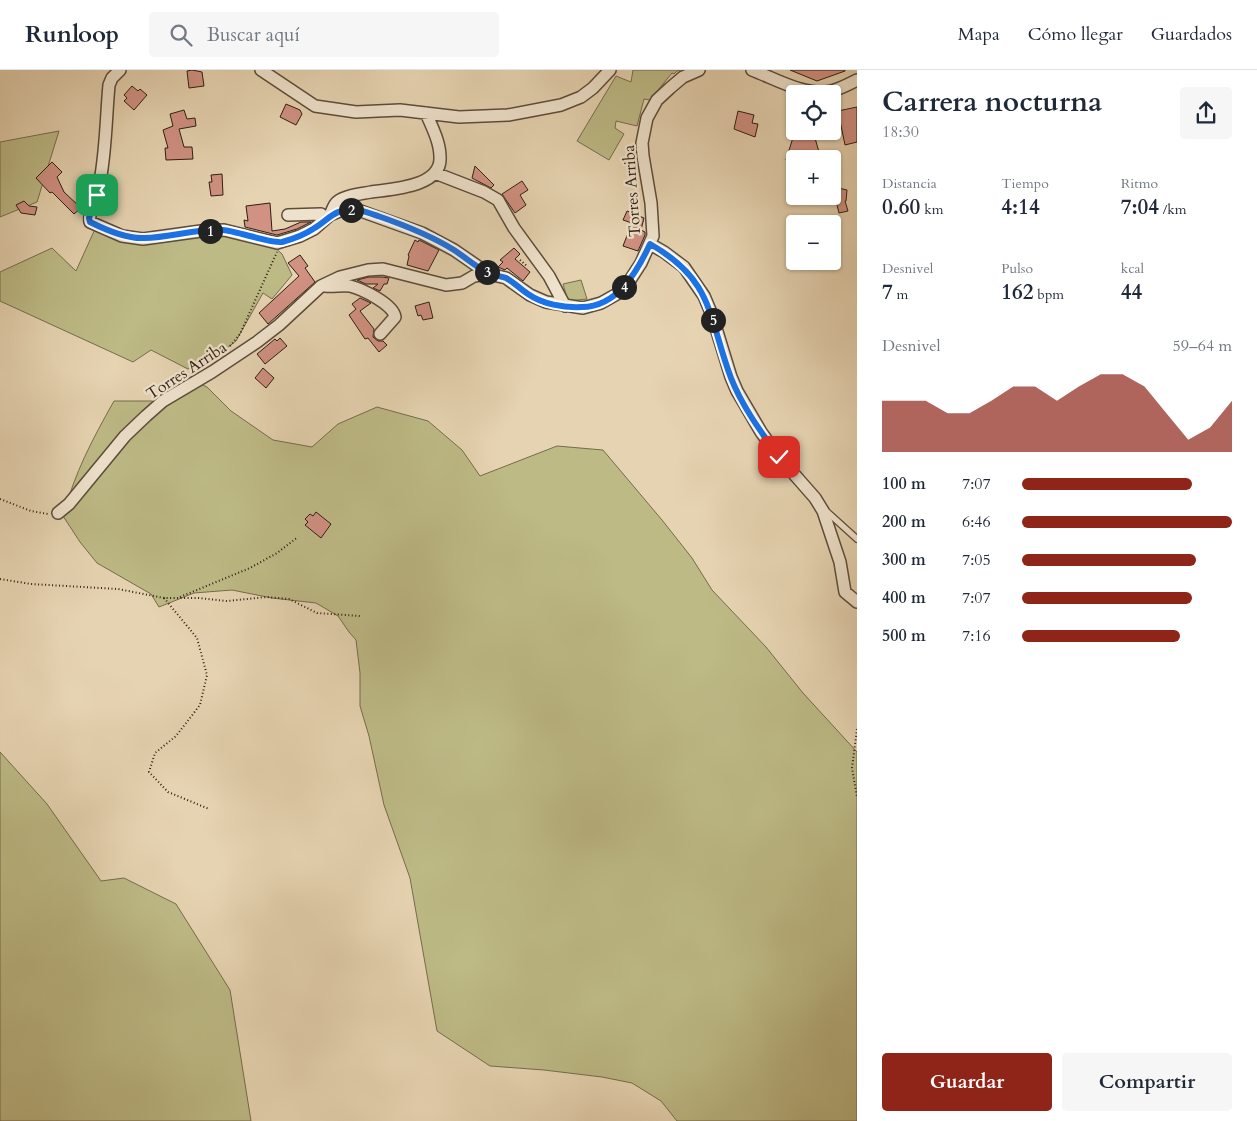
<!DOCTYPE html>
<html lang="es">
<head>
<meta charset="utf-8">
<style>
  :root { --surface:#fff; --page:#f6f6f7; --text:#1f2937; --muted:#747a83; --line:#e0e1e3; --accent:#8f2418 }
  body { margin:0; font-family:Cardo,serif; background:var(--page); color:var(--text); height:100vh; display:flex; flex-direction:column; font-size:19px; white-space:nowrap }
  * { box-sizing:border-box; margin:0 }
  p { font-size:16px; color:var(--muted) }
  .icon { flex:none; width:28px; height:28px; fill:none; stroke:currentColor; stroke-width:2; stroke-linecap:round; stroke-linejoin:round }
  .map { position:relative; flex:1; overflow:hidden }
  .sheet { display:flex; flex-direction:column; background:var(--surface); width:400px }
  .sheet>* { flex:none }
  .controls { position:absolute; left:786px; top:15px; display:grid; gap:10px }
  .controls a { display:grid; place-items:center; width:55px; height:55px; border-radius:5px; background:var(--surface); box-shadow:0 1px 4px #0004; font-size:25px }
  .pin { position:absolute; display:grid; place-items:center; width:42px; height:42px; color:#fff; margin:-21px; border-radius:10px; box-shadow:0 2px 8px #0006 }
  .km { position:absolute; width:25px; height:25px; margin:-12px; border-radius:50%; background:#222; color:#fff; font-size:14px; line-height:25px; text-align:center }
  .round { display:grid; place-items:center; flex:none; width:52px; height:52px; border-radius:5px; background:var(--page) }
  .overview { display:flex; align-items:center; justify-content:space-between; height:85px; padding:0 25px }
  h1 { font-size:28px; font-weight:800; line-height:38px }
  .figures { display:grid; grid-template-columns:repeat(3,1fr); gap:8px; height:85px; padding:5px 25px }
  .figures div { display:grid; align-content:center }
  .figures b { font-size:21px; font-weight:800 }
  .figures small { font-size:14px; font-weight:400 }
  .figures p { font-size:14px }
  .chart { height:140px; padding:10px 25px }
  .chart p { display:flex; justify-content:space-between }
  .chart svg { width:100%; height:90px; margin-top:5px; fill:var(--accent); opacity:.7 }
  .action { display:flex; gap:10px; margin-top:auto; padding:10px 25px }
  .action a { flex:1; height:58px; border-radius:5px; background:var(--accent); color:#fff; font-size:20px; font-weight:800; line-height:58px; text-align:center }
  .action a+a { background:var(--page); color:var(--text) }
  ul { padding:0 25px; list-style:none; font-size:16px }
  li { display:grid; grid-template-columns:80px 60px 1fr; align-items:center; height:38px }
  li i { height:12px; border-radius:6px; background:var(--accent) }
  header { display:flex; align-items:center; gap:30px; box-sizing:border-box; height:70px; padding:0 25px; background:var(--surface); border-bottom:1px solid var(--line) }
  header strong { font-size:24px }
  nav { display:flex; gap:28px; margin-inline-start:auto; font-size:18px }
  .search { width:350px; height:45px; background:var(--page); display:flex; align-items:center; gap:12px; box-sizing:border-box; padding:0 18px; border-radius:5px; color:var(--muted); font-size:19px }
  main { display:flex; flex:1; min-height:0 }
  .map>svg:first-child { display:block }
  .green { fill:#bdba86; stroke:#766c4c }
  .building { fill:#d19183; stroke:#2e1f12 }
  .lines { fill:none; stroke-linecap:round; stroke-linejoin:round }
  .service-casing { stroke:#5c4c3a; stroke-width:8 }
  .minor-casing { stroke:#5c4c3a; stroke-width:14 }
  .path { stroke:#2e1f12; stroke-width:2; stroke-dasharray:1 2.5; stroke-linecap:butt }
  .service { stroke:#efe2cc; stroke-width:5.5 }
  .minor { stroke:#efe2cc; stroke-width:11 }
  .route-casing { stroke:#fff; stroke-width:10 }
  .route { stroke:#1a73e8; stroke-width:6 }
  .labels { text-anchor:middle; stroke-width:4.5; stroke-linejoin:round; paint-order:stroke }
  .street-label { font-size:16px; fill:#2e1f12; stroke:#efe2cc }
</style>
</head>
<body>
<header>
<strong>Runloop</strong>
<div class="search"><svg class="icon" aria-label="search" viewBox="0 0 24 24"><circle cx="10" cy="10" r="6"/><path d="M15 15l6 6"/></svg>Buscar aquí</div>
<nav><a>Mapa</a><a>Cómo llegar</a><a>Guardados</a></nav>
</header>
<main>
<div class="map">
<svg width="857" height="1051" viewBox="0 0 857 1051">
  <rect width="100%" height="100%" fill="#e6d3b1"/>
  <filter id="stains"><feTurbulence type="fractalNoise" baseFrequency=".004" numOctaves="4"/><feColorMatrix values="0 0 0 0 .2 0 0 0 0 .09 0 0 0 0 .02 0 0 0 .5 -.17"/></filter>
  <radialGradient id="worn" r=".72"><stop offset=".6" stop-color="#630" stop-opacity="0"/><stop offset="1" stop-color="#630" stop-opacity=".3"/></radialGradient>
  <!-- green -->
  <path class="green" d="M 633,0 L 680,0 L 677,1 L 674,4 L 672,3 L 650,30 L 644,29 L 637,56 L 616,51 L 615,58 L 624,64 L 609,90 L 577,71 L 616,6 L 631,12 Z
    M 59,61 L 37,132 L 0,147 L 0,72 Z
    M 95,159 L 123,169 L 208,163 L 270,173 L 282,184 L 292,205 L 272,229 L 263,223 L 236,271 L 213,289 L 188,299 L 151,280 L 133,292 L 0,231 L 0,202 L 52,178 L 76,201 Z
    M 581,210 L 587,229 L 568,231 L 563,214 Z
    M 196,312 L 207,317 L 231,341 L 273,370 L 312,377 L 338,354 L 377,337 L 428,351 L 462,380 L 480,406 L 557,376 L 603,380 L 662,450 L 692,488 L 712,520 L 766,577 L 803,623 L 857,682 L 857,1051 L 677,1051 L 661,1031 L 632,1013 L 602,1007 L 544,1000 L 490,996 L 437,961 L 410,808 L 384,735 L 369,666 L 360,636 L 360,603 L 356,570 L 349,562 L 338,546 L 316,533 L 272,528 L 232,520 L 194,523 L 159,537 L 151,524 L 97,493 L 80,472 L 63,446 C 75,402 92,370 114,331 L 163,331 Z
    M 0,682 L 47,734 L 101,811 L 124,808 L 176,834 L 230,920 L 251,1051 L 0,1051 Z"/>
  <!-- building -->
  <path class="building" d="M 192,0 L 202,2 L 204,16 L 189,18 L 187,1 Z
    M 790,0 L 845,0 L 845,1 L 817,11 Z
    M 132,16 L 138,21 L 140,19 L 147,25 L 134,40 L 124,31 L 127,28 L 124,25 Z
    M 286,34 L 300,40 L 302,44 L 296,55 L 280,47 Z
    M 857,37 L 857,72 L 845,75 L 838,41 Z
    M 184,40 L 187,49 L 195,48 L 196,56 L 179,59 L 184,77 L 192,77 L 193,89 L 166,90 L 165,78 L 168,78 L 163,60 L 173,56 L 170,44 Z
    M 738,41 L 754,45 L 752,53 L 758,54 L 755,67 L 734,59 Z
    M 795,61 L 815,68 L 821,89 L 795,89 L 795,93 L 786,90 Z
    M 52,92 L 62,102 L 57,107 L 64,122 L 81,138 L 74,144 L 52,122 L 50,123 L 36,108 Z
    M 475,96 L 494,115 L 491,118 L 472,108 Z
    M 222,104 L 223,125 L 211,126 L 209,112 L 212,112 L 211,105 Z
    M 522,111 L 528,120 L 520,125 L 526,135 L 515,143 L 502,124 Z
    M 834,117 L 847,120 L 846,131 L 845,131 L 848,141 L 839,143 L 835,127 L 833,127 Z
    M 24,131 L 29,136 L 37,137 L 35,145 L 21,143 L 16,135 Z
    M 270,133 L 272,161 L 285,159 L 301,152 L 311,152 L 297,159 L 277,165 L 245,157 L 244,150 L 248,151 L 246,136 Z
    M 627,141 L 644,148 L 641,160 L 645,162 L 645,165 L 638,181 L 623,176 L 632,153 L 623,150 Z
    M 415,170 L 418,172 L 419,170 L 439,180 L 428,201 L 407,195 L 409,186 L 408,185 Z
    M 514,178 L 520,184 L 515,189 L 530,202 L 523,211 L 507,198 L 505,200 L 498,197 L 503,192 L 500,190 Z
    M 300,185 L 308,196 L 305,198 L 315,212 L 268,254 L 259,243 L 299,206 L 288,193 Z
    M 369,207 L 382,207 L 389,208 L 387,214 L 384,214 L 380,221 L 373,218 L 378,214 L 366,214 L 357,210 Z
    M 360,228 L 371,233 L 360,241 L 374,259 L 373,267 L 378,271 L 383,271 L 387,275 L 379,282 L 368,268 L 365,269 L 349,245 L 356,239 L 352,234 Z
    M 429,232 L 433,248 L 423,250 L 421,245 L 418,246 L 415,236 Z
    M 280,268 L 287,276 L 265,294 L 257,284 L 275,269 L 277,271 Z
    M 263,298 L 274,308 L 266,318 L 255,308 Z
    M 316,442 L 331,454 L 321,468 L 305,455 L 308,452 L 305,449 L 310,444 L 313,446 Z"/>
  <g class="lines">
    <defs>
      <path id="service" d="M 825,440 L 857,469"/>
      <path id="minor" d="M 120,0 L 112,8 L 109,15 C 106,47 106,80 100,111 C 97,121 88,144 90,152 L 122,166 L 143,169 L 201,161 L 224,160 L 277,173 L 300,166 L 314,159 L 330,145 L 342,140 L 358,140 L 422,163 L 454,180 L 489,204
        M 261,0 L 315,36 L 356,42 L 400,40 L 459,47 L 508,45 L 561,35 L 581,27 L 593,18 L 610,0
        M 752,0 C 776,9 806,27 831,21 C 840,19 849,14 857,10
        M 435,103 L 484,122 L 498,130 L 514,158 L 549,206 L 565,236
        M 288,145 L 321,144 L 326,148
        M 330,145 C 332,141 334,134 337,132 C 346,125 361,124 371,122 C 392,119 442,117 440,87 C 440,72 432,57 426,43
        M 650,174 L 664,182 L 684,197 L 704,226 L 712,245 L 731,307 L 737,321 L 761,362 L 779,387 L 815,428 L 823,441 L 840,492 L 845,522 L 857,532
        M 325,216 C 333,217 342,215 350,216 C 362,219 393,234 395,247 L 380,264
        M 58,443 L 69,434 L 125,366 L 146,346 L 163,331 L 212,302 L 257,272 L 279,255 L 321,216 L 340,207 L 368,200 L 383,199 L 446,215 L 462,213 L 474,206 L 489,204 L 506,208 L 530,225 L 546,232 L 583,238 L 601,233 L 617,224 L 630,210 L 641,193 L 653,166 L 651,133 L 643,86 L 642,73 L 647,48 L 657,30 L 670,18 L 683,7 L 699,0"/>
    </defs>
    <!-- service casing -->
    <use href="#service" class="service-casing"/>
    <!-- minor casing -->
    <use href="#minor" class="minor-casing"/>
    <!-- path -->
    <path class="path" d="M 520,190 L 528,197
      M 230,276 L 240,264 L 277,182
      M 0,429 L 31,441 L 48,444
      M 0,509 L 31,514 L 118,519 L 164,528 L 198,528 L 227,531 L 267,527 L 289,529 L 317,543 L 360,546
      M 180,527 L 250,498 L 277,483 L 298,467
      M 164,528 L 197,568 L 207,605 L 200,635 L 176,666 L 155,683 L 149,702 L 168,722 L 209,739
      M 857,659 L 852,698 L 857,727"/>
    <!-- service -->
    <use href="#service" class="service"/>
    <!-- minor -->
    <use href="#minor" class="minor"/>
  </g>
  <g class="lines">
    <defs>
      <path id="route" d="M 97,125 L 89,148 L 90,152 C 106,160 126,169 144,168 C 171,168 197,158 223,160 C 236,161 273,174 282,172 C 293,169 304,165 313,159 C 330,149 334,138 356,140 C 363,140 371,144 378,146 C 404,155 430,165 454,180 C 465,187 476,197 488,203 C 494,206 501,206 506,208 C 514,212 520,219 528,224 C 542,234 564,238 582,237 C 617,237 637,202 650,174 C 714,210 708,247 731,308 C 742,336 761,362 779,387"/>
    </defs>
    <!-- route casing -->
    <use href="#route" class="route-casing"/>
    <!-- route -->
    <use href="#route" class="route"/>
  </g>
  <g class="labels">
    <!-- street labels -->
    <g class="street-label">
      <text transform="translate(631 121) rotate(-94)" y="6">Torres Arriba</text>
      <text transform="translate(186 300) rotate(-33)" y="6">Torres Arriba</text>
    </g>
  </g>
  <rect width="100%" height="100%" filter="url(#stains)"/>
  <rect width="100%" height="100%" fill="url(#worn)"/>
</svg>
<div class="controls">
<a><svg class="icon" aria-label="locate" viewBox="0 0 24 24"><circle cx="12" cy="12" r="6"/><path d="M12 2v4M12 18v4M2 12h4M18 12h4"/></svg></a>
<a>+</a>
<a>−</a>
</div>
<div class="pin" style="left:97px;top:125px;background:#1e9e55"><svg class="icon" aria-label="arrive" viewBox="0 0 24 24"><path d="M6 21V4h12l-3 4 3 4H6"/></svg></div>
<div class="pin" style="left:779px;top:387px;background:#d93025"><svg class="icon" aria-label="check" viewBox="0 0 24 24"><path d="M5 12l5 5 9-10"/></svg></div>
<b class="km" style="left:210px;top:161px">1</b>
<b class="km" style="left:351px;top:140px">2</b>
<b class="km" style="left:487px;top:202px">3</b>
<b class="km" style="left:624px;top:217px">4</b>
<b class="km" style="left:713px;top:250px">5</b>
</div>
<section class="sheet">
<div class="overview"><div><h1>Carrera nocturna</h1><p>18:30</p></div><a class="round"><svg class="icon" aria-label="share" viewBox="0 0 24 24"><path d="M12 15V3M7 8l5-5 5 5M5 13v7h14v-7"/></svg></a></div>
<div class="figures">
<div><p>Distancia</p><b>0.60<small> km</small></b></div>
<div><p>Tiempo</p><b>4:14</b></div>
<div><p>Ritmo</p><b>7:04<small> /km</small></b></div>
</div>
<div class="figures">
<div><p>Desnivel</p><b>7<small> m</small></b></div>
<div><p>Pulso</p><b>162<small> bpm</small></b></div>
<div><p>kcal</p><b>44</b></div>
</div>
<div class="chart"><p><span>Desnivel</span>59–64 m</p>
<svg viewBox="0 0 160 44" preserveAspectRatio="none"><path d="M0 44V19L10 19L20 19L30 25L40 25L50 19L60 12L70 12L80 19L90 12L100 6L110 6L120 12L130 25L140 38L150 32L160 19V44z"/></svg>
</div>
<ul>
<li><b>100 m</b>7:07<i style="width:81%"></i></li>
<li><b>200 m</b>6:46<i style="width:100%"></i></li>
<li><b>300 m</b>7:05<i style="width:83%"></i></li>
<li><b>400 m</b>7:07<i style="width:81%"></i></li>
<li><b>500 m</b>7:16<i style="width:75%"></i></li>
</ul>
<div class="action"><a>Guardar</a><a>Compartir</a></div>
</section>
</main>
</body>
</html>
